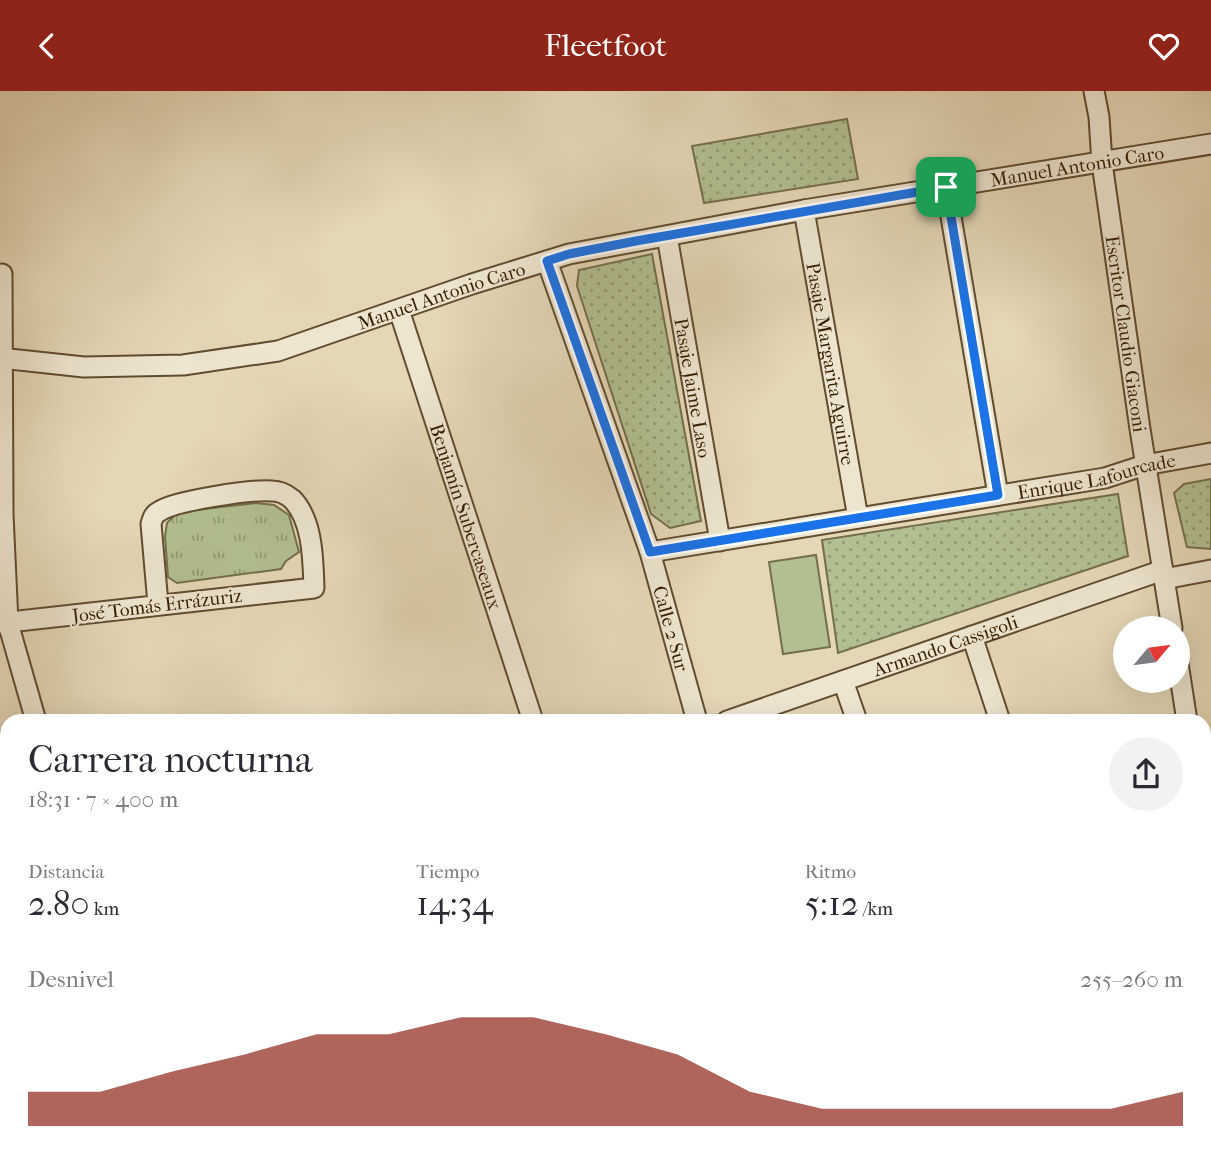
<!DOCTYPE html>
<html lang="es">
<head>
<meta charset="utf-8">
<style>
  :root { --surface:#fff; --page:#f2f2f3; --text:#2b2b33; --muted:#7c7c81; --accent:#8f2418 }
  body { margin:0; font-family:"IM FELL French Canon",serif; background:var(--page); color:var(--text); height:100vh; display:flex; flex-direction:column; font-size:26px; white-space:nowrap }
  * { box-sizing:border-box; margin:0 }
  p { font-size:23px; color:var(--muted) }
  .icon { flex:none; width:38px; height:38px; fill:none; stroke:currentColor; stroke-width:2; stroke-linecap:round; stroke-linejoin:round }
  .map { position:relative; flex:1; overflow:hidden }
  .panel { position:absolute; left:0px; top:623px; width:1211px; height:450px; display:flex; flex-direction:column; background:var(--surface); border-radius:21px 21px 0 0; box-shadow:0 7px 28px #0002 }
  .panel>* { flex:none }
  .needle { width:46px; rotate:61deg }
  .buttons { position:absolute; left:1113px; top:525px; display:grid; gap:14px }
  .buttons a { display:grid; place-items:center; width:77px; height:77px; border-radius:50%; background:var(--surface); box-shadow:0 7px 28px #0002; font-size:35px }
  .pin { position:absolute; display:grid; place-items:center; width:60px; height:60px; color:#fff; margin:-30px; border-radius:14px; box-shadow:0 4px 10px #0006 }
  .round { display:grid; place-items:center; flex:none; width:74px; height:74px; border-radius:37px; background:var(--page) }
  .summary { display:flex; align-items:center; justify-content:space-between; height:119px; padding:0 28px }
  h1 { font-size:38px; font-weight:600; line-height:52px }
  .metrics { display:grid; grid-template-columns:repeat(3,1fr); gap:10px; height:119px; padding:7px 28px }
  .metrics div { display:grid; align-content:center }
  .metrics b { font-size:35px; font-weight:600 }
  .metrics small { font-size:19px; font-weight:400 }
  .metrics p { font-size:19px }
  .chart { height:196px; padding:14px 28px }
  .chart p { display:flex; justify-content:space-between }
  .chart svg { width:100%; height:126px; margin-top:7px; fill:var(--accent); opacity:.7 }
  header { display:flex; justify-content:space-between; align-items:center; height:91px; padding:0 28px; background:var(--accent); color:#fff; font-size:32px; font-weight:600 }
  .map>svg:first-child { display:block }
  .grass { fill:url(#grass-tufts); stroke:#746e4a; stroke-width:2 }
  .park { fill:url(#park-dots); stroke:#746e4a; stroke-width:2 }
  .pitch { fill:#b2bf90; stroke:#746e4a; stroke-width:2 }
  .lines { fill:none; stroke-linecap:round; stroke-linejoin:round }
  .lane-casing { stroke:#614c30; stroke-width:13 }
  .street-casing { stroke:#614c30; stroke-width:23 }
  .path { stroke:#351e03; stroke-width:4.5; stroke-dasharray:2 3.5; stroke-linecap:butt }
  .lane { stroke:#ede5d0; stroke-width:10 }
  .street { stroke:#ede5d0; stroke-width:19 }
  .route-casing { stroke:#fff; stroke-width:14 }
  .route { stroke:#1a73e8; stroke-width:9 }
  .labels { text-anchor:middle; stroke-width:5; stroke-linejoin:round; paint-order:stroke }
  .street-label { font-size:19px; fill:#351e03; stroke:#ede5d0 }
</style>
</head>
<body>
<header><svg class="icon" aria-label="back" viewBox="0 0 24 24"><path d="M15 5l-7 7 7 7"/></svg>Fleetfoot<svg class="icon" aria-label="heart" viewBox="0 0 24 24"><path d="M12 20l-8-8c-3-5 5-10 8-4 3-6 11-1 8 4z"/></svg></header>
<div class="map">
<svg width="1211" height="1072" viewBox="0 0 1211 1072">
  <defs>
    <pattern id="grass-tufts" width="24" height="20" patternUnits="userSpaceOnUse" patternTransform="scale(1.75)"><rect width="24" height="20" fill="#b2bf90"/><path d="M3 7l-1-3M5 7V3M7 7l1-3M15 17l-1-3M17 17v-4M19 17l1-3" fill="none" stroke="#929b73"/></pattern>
    <pattern id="park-dots" width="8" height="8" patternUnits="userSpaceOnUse" patternTransform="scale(1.75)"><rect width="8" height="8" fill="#b2bf90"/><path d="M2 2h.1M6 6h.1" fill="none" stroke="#929b73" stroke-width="1.8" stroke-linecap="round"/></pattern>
  </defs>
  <rect width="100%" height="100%" fill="#e4d7b6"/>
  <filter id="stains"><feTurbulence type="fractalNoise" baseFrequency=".00286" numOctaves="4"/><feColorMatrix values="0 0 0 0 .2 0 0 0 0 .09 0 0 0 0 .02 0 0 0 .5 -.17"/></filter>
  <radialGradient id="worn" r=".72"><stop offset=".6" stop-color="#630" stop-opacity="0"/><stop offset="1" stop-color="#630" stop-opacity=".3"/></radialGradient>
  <!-- grass -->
  <path class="grass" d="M 256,412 L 274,414 L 289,424 L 299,461 L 286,470 L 281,478 L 177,492 L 168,486 L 165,445 L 167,432 L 178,421 Z
    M 0,640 L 7,640 L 7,749 L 0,742 Z"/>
  <!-- park -->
  <path class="park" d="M 847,28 L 858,88 L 704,112 L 692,55 Z
    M 652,163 L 701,430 L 670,437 L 651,423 L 577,195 L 579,179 Z
    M 1211,388 L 1211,458 L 1187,456 L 1174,402 L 1184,393 Z
    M 1118,403 L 1128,465 L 838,562 L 822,449 Z
    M 1211,857 L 1211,914 L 1204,916 L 1204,859 Z"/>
  <!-- pitch -->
  <path class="pitch" d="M 816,464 L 830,556 L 783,563 L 769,471 Z"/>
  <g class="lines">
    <defs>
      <path id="lane" d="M 860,1066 L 861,1072"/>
      <g id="street">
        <path id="s1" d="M 1094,0 L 1099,26 L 1102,72 L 1140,338 L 1172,537"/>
        <path d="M 946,96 L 998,404"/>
        <path id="s2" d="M 804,119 L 858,427"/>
        <path id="s3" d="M 667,145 L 720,450"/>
        <path id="s4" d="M 547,170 L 650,461 L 697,630"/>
        <path d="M 2,183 L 3,423 L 8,532 L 36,630"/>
        <path id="s5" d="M 399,219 L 533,630"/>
        <path id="s6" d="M 0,267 L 84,276 L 183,274 L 278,260 L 472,193 L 569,163 L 804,119 L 1211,53"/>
        <path id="s7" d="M 650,461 L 1105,387 L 1145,374 L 1211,362"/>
        <path d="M 1164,488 L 1211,479"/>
        <path d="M 0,532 L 314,497 C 313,469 313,429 292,408 C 286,403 280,400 272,400 C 253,398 174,410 160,420 C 154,423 153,426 151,433 L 158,513"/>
        <path d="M 972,545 L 1000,630"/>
        <path d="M 1178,572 L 1187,630"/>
        <path d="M 843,590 L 857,630"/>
        <path id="s8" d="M 727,630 L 1163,479"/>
        <path d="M 1204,730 L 1211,757"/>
        <path d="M 0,756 L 7,763"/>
        <path d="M 1204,848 L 1211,846"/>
        <path d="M 1204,928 L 1211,925"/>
        <path d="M 0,972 L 7,984"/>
        <path d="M 1044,1066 L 1046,1072"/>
        <path d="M 66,1072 L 66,1066"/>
        <path d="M 213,1072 L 214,1066"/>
        <path d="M 359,1072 L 360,1066"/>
        <path d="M 502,1072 L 503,1066"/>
      </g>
    </defs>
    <!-- lane casing -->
    <use href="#lane" class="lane-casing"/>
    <!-- street casing -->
    <use href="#street" class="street-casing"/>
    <!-- path -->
    <path class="path" d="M 1204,797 L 1211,813"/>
    <!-- lane -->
    <use href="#lane" class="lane"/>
    <!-- street -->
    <use href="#street" class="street"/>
  </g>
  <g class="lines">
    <defs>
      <path id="route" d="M 946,96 L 998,404 L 650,461 L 547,170 L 569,163 L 636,150 Z"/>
    </defs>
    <!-- route casing -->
    <use href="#route" class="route-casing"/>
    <!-- route -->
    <use href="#route" class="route"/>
  </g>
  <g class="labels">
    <!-- street labels -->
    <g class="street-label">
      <text dy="7" stroke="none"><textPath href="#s6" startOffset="1102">Manuel Antonio Caro</textPath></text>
      <text dy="7" stroke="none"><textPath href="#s6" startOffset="452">Manuel Antonio Caro</textPath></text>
      <text dy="7" stroke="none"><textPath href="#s1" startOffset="245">Escritor Claudio Giaconi</textPath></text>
      <text dy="7" stroke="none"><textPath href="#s2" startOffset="156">Pasaje Margarita Aguirre</textPath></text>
      <text dy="7" stroke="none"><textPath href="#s3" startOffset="154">Pasaje Jaime Laso</textPath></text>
      <text dy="7" stroke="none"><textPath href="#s7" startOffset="453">Enrique Lafourcade</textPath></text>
      <text dy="7" stroke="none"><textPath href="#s5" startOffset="217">Benjamín Subercaseaux</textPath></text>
      <text transform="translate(157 514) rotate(-7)" y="7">José Tomás Errázuriz</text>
      <text dy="7" stroke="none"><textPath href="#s4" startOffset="388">Calle 2 Sur</textPath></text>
      <text dy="7" stroke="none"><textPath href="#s8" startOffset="231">Armando Cassigoli</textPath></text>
    </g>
  </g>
  <rect width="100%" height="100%" filter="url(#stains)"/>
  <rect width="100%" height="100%" fill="url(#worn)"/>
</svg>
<div class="buttons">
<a><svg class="needle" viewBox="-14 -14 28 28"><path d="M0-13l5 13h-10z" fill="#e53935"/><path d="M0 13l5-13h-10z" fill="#7c7c81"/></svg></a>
</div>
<div class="pin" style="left:946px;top:96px;background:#1e9e55"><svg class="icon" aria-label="arrive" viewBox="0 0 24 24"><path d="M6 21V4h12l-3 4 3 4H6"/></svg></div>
<section class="panel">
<div class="summary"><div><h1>Carrera nocturna</h1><p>18:31 · 7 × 400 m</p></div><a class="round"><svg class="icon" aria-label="share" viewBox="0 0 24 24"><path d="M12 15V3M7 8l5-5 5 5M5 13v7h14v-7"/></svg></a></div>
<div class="metrics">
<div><p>Distancia</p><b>2.80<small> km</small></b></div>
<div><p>Tiempo</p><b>14:34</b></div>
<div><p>Ritmo</p><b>5:12<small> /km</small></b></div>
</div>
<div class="chart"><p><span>Desnivel</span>255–260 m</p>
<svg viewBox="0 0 160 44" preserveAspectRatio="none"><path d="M0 44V32L10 32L20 25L30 19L40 12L50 12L60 6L70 6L80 12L90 19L100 32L110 38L120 38L130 38L140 38L150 38L160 32V44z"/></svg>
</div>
</section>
</div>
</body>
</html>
